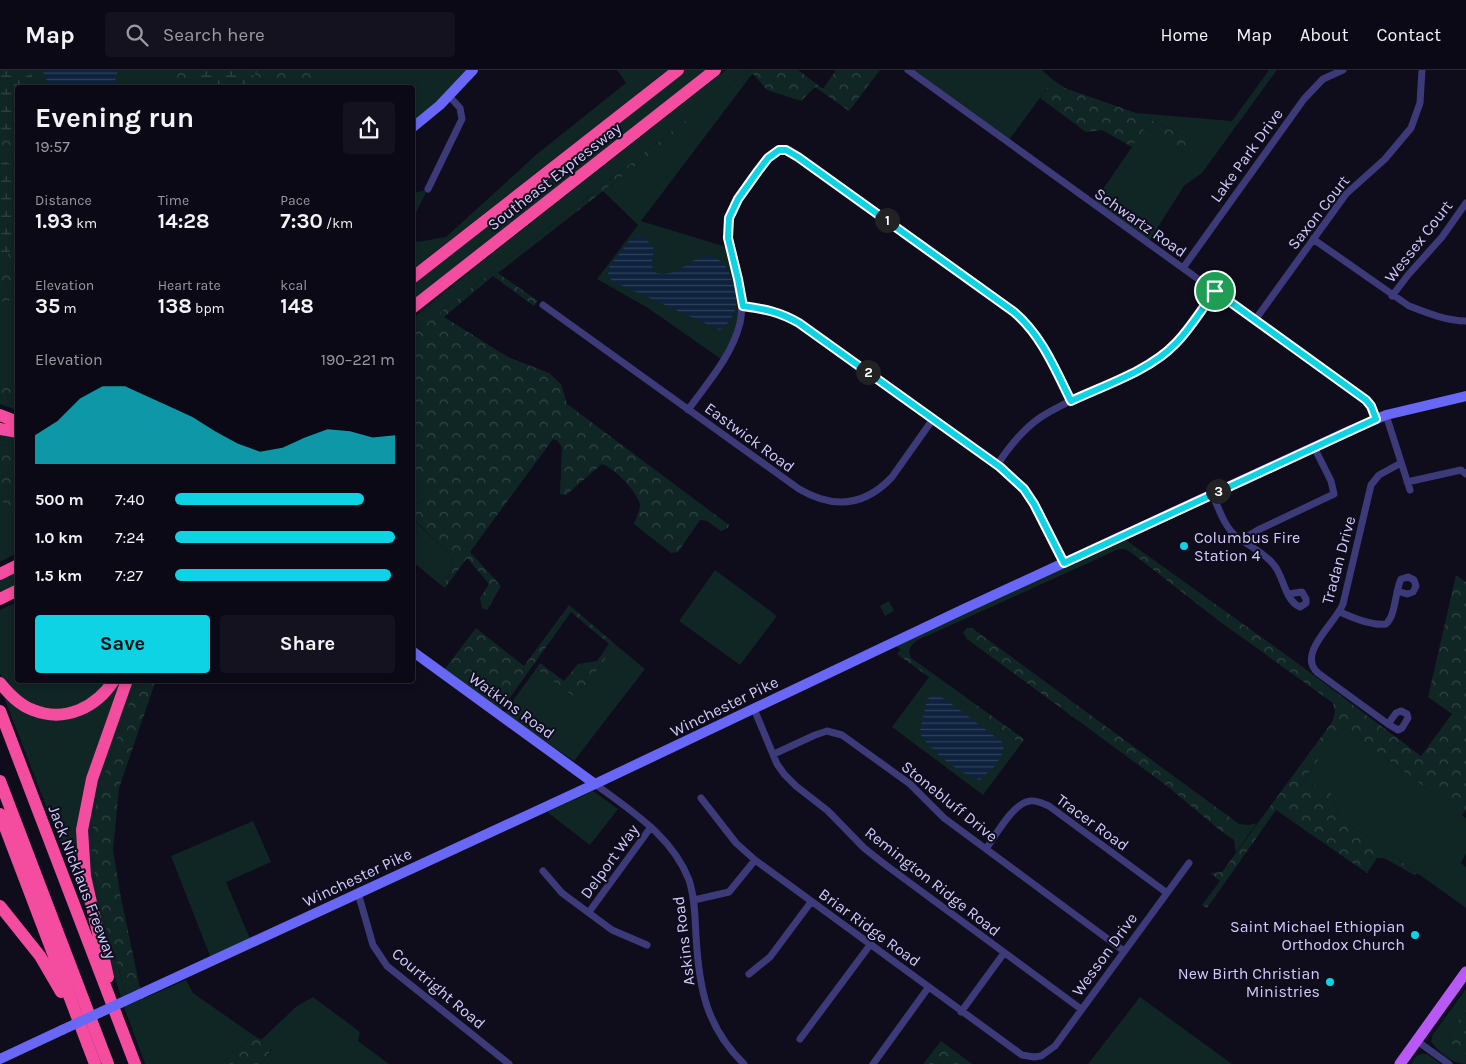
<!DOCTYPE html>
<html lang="en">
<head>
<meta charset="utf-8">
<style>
  :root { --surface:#0b0915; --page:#14121e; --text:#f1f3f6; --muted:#9a9aa0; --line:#2b2a34; --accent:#0ed3e5 }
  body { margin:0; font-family:Karla,sans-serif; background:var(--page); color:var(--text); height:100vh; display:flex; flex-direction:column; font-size:19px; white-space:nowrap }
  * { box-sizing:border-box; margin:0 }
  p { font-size:16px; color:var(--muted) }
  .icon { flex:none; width:28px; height:28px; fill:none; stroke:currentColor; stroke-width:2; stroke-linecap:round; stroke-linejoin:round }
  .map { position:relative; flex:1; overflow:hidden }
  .sheet { position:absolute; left:15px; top:15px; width:400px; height:598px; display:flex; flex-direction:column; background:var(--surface); border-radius:5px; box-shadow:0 2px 8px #0003,0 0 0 1px var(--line) }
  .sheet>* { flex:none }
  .pin { position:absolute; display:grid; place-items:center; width:42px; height:42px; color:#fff; margin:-21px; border:2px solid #fff; border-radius:50%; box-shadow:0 1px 5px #0007 }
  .km { position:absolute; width:25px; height:25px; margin:-12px; border-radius:50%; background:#222; color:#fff; font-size:14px; line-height:25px; text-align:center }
  .round { display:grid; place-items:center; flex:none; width:52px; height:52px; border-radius:5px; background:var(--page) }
  .overview { display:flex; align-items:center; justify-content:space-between; height:85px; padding:0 20px }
  h1 { font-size:28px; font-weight:700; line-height:38px }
  .stats { display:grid; grid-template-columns:repeat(3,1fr); gap:8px; height:85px; padding:5px 20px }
  .stats div { display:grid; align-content:center }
  .stats b { font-size:21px; font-weight:700 }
  .stats small { font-size:14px; font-weight:400 }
  .stats p { font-size:14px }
  .chart { height:140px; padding:10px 20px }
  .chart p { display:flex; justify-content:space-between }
  .chart svg { width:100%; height:90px; margin-top:5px; fill:var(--accent); opacity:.7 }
  .action { display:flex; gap:10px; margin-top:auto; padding:10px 20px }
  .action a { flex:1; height:58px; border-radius:5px; background:var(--accent); color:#111; font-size:20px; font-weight:700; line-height:58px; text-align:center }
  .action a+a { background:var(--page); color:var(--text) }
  ul { padding:0 20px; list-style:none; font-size:16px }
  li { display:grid; grid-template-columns:80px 60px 1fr; align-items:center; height:38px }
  li i { height:12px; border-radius:6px; background:var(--accent) }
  header { display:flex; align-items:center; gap:30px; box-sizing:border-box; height:70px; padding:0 25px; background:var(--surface); border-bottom:1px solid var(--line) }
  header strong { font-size:24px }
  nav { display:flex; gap:28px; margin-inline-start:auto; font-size:18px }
  .search { width:350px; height:45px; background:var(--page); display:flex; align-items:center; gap:12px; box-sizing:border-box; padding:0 18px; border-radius:5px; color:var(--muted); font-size:19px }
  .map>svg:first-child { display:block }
  .green { fill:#102624 }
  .forest { fill:url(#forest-crowns) }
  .wetland { fill:url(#wetland-marsh) }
  .water { fill:url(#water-rules) }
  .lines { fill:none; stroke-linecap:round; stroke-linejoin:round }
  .street { stroke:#3c3a78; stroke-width:7 }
  .secondary { stroke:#6968f6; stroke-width:10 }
  .primary { stroke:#b859f5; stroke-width:11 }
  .highway { stroke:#f44da0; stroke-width:12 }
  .secondary-bridge { stroke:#6968f6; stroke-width:10 }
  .route-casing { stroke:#fff; stroke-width:10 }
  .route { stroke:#0ed3e5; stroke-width:6 }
  .poi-dot { fill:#0ed3e5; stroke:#0f0c1c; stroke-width:2 }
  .labels { text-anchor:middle; stroke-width:4; stroke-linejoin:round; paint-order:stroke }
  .street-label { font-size:16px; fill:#d0cbfc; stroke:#0f0c1c }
  .poi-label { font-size:16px; fill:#d0cbfc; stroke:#0f0c1c; text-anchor:end }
</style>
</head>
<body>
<header>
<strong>Map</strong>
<div class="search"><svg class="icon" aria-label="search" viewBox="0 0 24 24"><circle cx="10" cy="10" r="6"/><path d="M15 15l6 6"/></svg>Search here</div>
<nav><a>Home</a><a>Map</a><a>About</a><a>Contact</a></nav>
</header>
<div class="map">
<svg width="1466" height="994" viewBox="0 0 1466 994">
  <defs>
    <pattern id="forest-crowns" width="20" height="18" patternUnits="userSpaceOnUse" patternTransform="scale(1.25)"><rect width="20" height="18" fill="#102624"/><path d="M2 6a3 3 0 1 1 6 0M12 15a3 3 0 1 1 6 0" fill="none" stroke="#324445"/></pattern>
    <pattern id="wetland-marsh" width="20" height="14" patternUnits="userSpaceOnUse" patternTransform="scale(1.25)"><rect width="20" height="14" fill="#102624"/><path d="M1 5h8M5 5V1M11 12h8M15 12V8" fill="none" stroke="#324445"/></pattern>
    <pattern id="water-rules" width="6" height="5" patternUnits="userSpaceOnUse" patternTransform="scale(1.25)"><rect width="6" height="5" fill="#0e223e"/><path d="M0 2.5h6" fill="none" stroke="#30415b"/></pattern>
  </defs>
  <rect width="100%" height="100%" fill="#0f0c1c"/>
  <!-- green -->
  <path class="green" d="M 0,0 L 468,0 L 444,25 L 413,53 L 412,18 L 18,18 L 17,329 L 0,323 Z
    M 617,0 L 668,0 L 413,199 L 413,171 C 421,173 436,168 446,167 L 537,84 L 626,13 Z
    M 685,0 L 709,0 L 413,233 L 413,215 Z
    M 726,0 L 750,0 L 413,264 L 413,248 L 490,186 Z
    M 911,0 L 1042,0 L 1053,10 L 1009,70 Z
    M 1269,0 L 1277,0 L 1202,103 L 1184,116 L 1149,171 L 1094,132 L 1145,58 L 1185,82 L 1191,69 L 1136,43 L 1232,51 Z
    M 753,3 L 641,151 L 726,177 C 730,192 739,219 740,234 C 741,254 730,272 721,289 L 648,238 L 597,209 L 638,155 L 603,121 Z
    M 427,120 L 413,149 L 413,123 Z
    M 0,363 L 17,365 L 17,379 L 8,375 L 0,376 Z
    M 413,416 L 417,416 L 425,422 L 425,430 L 413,435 Z
    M 0,431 L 18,439 L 17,483 L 0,492 Z
    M 412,448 L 451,486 L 454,498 L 442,516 L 413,492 Z
    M 1125,469 L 1137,478 L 1133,479 L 1133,484 L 1125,479 L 1119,479 L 916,571 C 909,578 907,580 912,589 L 896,576 Z
    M 17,499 L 17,516 L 0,524 L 0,508 Z
    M 715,500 L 777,546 L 740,595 L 679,551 Z
    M 889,531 L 894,541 L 885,546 L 880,536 Z
    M 17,532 L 18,610 L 110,610 L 97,627 L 59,641 L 26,633 L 2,608 L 0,603 L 0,540 Z
    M 616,575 L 645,599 L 574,691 L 504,643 L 536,599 L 576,628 Z
    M 929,607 L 1021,674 L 983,725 L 892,657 Z
    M 119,610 L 125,610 L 85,725 L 87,837 L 86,839 L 0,617 L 56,648 Z
    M 131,610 L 137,610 L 98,723 L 93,752 L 92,783 L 98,828 L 126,925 L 121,927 L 108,885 L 85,783 L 89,733 Z
    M 1344,657 L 1466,748 L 1466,783 L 1461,793 L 1466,797 L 1466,838 L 1339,747 L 1329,717 L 1311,715 L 1302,711 Z
    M 593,721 L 618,739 L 590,775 L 547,742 Z
    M 253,751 L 271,792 L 226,812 L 250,869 L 210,886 L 171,786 Z
    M 1257,753 L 1236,782 L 1234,770 L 1229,767 L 1237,760 L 1239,754 L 1249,755 Z
    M 186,910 L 193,923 L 253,965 L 221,994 L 145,994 L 124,937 Z
    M 1466,919 L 1466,940 L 1451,960 L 1449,972 L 1466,984 L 1466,994 C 1453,994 1438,982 1431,971 L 1433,964 Z
    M 313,927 L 360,962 L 358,971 L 389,994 L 261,994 L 273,978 L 261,970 L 297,936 Z
    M 1140,927 L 1232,994 L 1088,994 Z
    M 1422,984 L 1427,984 L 1441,994 L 1411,994 L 1416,986 Z"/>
  <!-- forest -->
  <path class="forest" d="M 168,0 L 191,0 L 210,12 L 225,17 C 204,17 182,19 168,0 Z
    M 258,0 L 271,0 L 263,17 L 245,18 Z
    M 278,0 L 322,0 L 312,17 L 270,17 Z
    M 750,0 L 798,0 L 823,19 L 836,0 L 880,0 L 849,41 L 815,17 L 801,31 L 767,20 L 753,4 L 498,203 L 538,231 L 534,236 L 493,206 L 444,247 L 508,287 L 549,303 L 561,314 L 567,334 L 729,455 L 728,458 L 721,461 L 707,451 L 700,450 L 678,482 L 671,483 L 634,454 C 636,448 640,440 640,435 C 637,421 615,399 602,394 L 566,425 L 560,424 L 562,378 L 558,371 L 553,369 L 470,482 L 501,516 L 487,540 L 482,538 L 480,528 L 489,514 L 467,488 L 445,518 L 442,516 L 454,498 L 451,486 L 413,448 L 413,435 L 425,430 L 425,422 L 417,416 L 413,416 L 413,264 Z
    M 1053,10 L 1065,18 L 1136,43 L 1191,69 L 1192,77 L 1185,82 L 1145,58 L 1132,77 L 1102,60 L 1086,62 L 1040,28 Z
    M 17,60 L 18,61 L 17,98 L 0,89 L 0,66 L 2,63 Z
    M 17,157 L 17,229 L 0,232 L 0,196 L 6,188 Z
    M 0,313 L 17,318 L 17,340 L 0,334 Z
    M 8,375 L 17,379 L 17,439 L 0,431 L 0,376 Z
    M 1137,478 L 1296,592 L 1421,686 L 1452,644 L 1428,627 L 1456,505 L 1466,512 L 1466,740 L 1462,745 L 1344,657 L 1302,711 L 1311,715 L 1329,717 L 1339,747 L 1417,803 L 1414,805 L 1384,788 L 1377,788 L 1367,803 L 1276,740 L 1207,838 L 1202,835 L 1220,811 L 1210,803 L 1222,802 L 1332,652 L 1335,642 L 1333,633 L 1219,551 L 1133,484 L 1133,479 Z
    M 569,535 L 616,575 L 576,628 L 536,599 L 540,593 L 564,611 L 578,594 L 597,591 L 609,574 L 571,542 L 501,640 L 444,600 L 476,558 L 524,596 Z
    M 967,558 L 972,558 L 1239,754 L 1237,760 L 1229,767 L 1216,757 L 1167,716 L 967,569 L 963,563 Z
    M 900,580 L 1024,669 L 1021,674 L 897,584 Z
    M 137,610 L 156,610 L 119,718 L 113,780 L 121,828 L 140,918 L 126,925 L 98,828 L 92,783 L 93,752 L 98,723 Z
    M 1466,940 L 1466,984 L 1449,972 L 1451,960 Z
    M 253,965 L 273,977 L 261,994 L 221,994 Z
    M 941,971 L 972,994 L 923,994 Z"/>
  <!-- wetland -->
  <path class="wetland" d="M 0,0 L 29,0 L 37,17 L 18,18 L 17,61 L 2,63 L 0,66 Z
    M 191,0 L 258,0 L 245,17 C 219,18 213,14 191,0 Z
    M 0,89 L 18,98 C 18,130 23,169 0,196 Z"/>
  <!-- water -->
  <path class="water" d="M 42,0 L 118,0 L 115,12 L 112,17 L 51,18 Z
    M 637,166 L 644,168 L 651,174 L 654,180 L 651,195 L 656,203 C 684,210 697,174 719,190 C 723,193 726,196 728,201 C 732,210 736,220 736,231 C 736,243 730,253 720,260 L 612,211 L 608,205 L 609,197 L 630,170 Z
    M 935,625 L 945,629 L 1002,672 L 1004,680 L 996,695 L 980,710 C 966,708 922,676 920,661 L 927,630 L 930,626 Z"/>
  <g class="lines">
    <!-- street -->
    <path class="street" d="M 908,0 L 1366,330 L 1371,336 L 1376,349
      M 428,119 L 462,49 L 460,38 L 449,26
      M 1313,169 L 1409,236 C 1427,243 1447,251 1466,251
      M 1183,198 L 1304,29 L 1323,9 L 1343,0
      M 1392,226 L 1408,205 L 1442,167 L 1466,133
      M 543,235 L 799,419 C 833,439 864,437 892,407 L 933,349
      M 743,236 C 765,239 780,242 799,253 L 1000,397 C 1035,426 1045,453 1064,493
      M 1255,250 L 1346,124 L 1385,89 L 1411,58 L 1420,33 L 1422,0
      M 688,340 C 707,313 732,286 740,253 C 747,222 730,197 728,167 C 727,158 728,150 732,141 C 737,127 766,83 781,80 C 787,79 793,83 798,87 L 1014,242 C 1042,266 1055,299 1071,331
      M 1386,345 L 1410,420
      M 997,395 C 1009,377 1023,359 1041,347 C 1076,324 1119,313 1155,291 C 1181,274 1197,246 1215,221
      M 1407,412 L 1461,400 L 1466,404
      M 1212,424 C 1219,438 1224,457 1237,467 C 1249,476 1265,483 1274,495 C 1284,507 1285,531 1300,537 L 1306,533 L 1306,529 L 1302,522 L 1288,524
      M 1241,470 L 1258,460 L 1334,424 L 1331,411 L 1314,377
      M 1340,542 C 1353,548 1372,556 1386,554 C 1396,545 1395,521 1401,509 L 1408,507 L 1414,510 L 1416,516 L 1413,522 L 1407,524 L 1397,521
      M 754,639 L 777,694 L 784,704 L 796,716 L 828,741 L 864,778 L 883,793 L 1081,939
      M 1401,641 L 1407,644 L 1408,648 L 1402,658 L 1398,660 L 1388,654 L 1396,643 Z
      M 1388,654 L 1318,603 C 1296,584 1335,554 1343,534 L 1371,415 L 1379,405 L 1401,393
      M 774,684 L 815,665 L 827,661 L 842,665 L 910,714 L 944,748 L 1124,881
      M 595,714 C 631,741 672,766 689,810 C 695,828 695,848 696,866 C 699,918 706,957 744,994
      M 701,728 L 736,773 L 755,790 L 1022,985 L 1034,987 L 1041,986 L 1055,976 L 1189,793
      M 986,779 C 996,765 1013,733 1030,731 C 1037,730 1044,734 1049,736 L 1167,823
      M 543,801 L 562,823 L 612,860 L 647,875
      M 358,823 L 373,875 L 387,896 L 509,994
      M 694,830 L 729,822 L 755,790
      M 589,842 L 651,757
      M 749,904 L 770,887 L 811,832
      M 961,942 L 1004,883
      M 800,969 L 870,875
      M 1417,971 L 1449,994
      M 873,994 L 928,918"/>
    <!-- secondary -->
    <path class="secondary" d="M 412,58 L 440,35 L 473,0
      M 412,581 L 595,714
      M 140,924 L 595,714 L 966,538 L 1349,361 L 1386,345 L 1466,326
      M 0,989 L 62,960"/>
    <!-- primary -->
    <path class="primary" d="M 1400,994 L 1466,902"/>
    <!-- highway -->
    <path class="highway" d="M 412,208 L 678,0
      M 412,238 L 715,0
      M 0,345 L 18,352
      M 0,359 L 18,362
      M 0,504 L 18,495
      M 0,529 L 18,520
      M 0,613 C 9,624 19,635 33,640 C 65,653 97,637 114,610
      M 0,641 L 135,994
      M 0,711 L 108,994
      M 0,744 L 95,994
      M 0,836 L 40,886 L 61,922
      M 108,907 L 85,806 L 82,760 L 92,709 L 127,610"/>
    <!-- secondary-bridge -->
    <path class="secondary-bridge" d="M 62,960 L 140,924"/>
  </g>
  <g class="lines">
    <defs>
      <path id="route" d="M 779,80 L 786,80 L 798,87 L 1014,242 C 1042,266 1055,299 1071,331 C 1105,315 1149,301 1175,274 C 1190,259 1202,239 1215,221 L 1366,330 L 1371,336 L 1376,349 L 1064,493 L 1034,434 L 1024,419 L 1000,397 L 799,253 C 780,242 765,239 743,236 L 738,209 L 728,168 L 729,148 L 738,129 L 758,101 L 768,88 Z"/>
    </defs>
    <!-- route casing -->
    <use href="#route" class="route-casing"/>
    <!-- route -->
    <use href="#route" class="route"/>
  </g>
  <!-- markers -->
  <g class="poi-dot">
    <circle cx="1184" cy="476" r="5"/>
    <circle cx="1415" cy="865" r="5"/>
    <circle cx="1330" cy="912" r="5"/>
  </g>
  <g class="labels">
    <!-- street labels -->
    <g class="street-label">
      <text transform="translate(1246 85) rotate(-54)" y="6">Lake Park Drive</text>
      <text transform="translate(554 106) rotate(-38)" y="6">Southeast Expressway</text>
      <text transform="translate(1318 142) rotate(-52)" y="6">Saxon Court</text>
      <text transform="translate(1141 152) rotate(35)" y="6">Schwartz Road</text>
      <text transform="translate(1418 171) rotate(-52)" y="6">Wessex Court</text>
      <text transform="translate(750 367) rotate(36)" y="6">Eastwick Road</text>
      <text transform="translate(1338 490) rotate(-75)" y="6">Tradan Drive</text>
      <text transform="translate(512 635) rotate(36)" y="6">Watkins Road</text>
      <text transform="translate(724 636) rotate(-26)" y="6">Winchester Pike</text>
      <text transform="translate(950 731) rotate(39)" y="6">Stonebluff Drive</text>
      <text transform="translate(1093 752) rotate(36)" y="6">Tracer Road</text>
      <text transform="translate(609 791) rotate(-54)" y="6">Delport Way</text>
      <text transform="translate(357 807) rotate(-25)" y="6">Winchester Pike</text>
      <text transform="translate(933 811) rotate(38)" y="6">Remington Ridge Road</text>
      <text transform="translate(83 812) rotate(69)" y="6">Jack Nicklaus Freeway</text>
      <text transform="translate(870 857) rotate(36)" y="6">Briar Ridge Road</text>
      <text transform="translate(683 871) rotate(-97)" y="6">Askins Road</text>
      <text transform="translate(1104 884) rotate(-54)" y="6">Wesson Drive</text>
      <text transform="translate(439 918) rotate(40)" y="6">Courtright Road</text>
    </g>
    <!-- poi labels -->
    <g class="poi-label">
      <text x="1194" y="473" text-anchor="start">Columbus Fire<tspan x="1194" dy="18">Station 4</tspan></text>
      <text x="1405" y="862">Saint Michael Ethiopian<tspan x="1405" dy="18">Orthodox Church</tspan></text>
      <text x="1320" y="909">New Birth Christian<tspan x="1320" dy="18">Ministries</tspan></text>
    </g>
  </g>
</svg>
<div class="pin" style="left:1215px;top:221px;background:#1e9e55"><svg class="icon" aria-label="arrive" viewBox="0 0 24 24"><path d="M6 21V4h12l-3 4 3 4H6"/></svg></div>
<b class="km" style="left:887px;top:150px">1</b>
<b class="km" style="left:868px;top:302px">2</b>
<b class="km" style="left:1218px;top:421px">3</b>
<section class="sheet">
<div class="overview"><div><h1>Evening run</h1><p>19:57</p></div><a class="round"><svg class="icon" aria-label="share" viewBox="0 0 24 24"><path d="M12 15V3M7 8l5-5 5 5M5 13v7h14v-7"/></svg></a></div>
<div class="stats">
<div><p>Distance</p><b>1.93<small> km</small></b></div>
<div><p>Time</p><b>14:28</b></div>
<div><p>Pace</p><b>7:30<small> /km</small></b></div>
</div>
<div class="stats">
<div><p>Elevation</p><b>35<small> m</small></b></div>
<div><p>Heart rate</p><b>138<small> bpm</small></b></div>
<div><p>kcal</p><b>148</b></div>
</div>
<div class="chart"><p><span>Elevation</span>190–221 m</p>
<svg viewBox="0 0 160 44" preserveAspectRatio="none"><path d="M0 44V30L10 23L20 12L30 6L40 6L50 11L60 16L70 21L80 28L90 34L100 38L110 36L120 31L130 27L140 28L150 31L160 30V44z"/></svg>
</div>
<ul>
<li><b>500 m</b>7:40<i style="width:86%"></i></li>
<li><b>1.0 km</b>7:24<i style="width:100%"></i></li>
<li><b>1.5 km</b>7:27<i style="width:98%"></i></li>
</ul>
<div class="action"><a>Save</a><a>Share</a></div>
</section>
</div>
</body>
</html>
